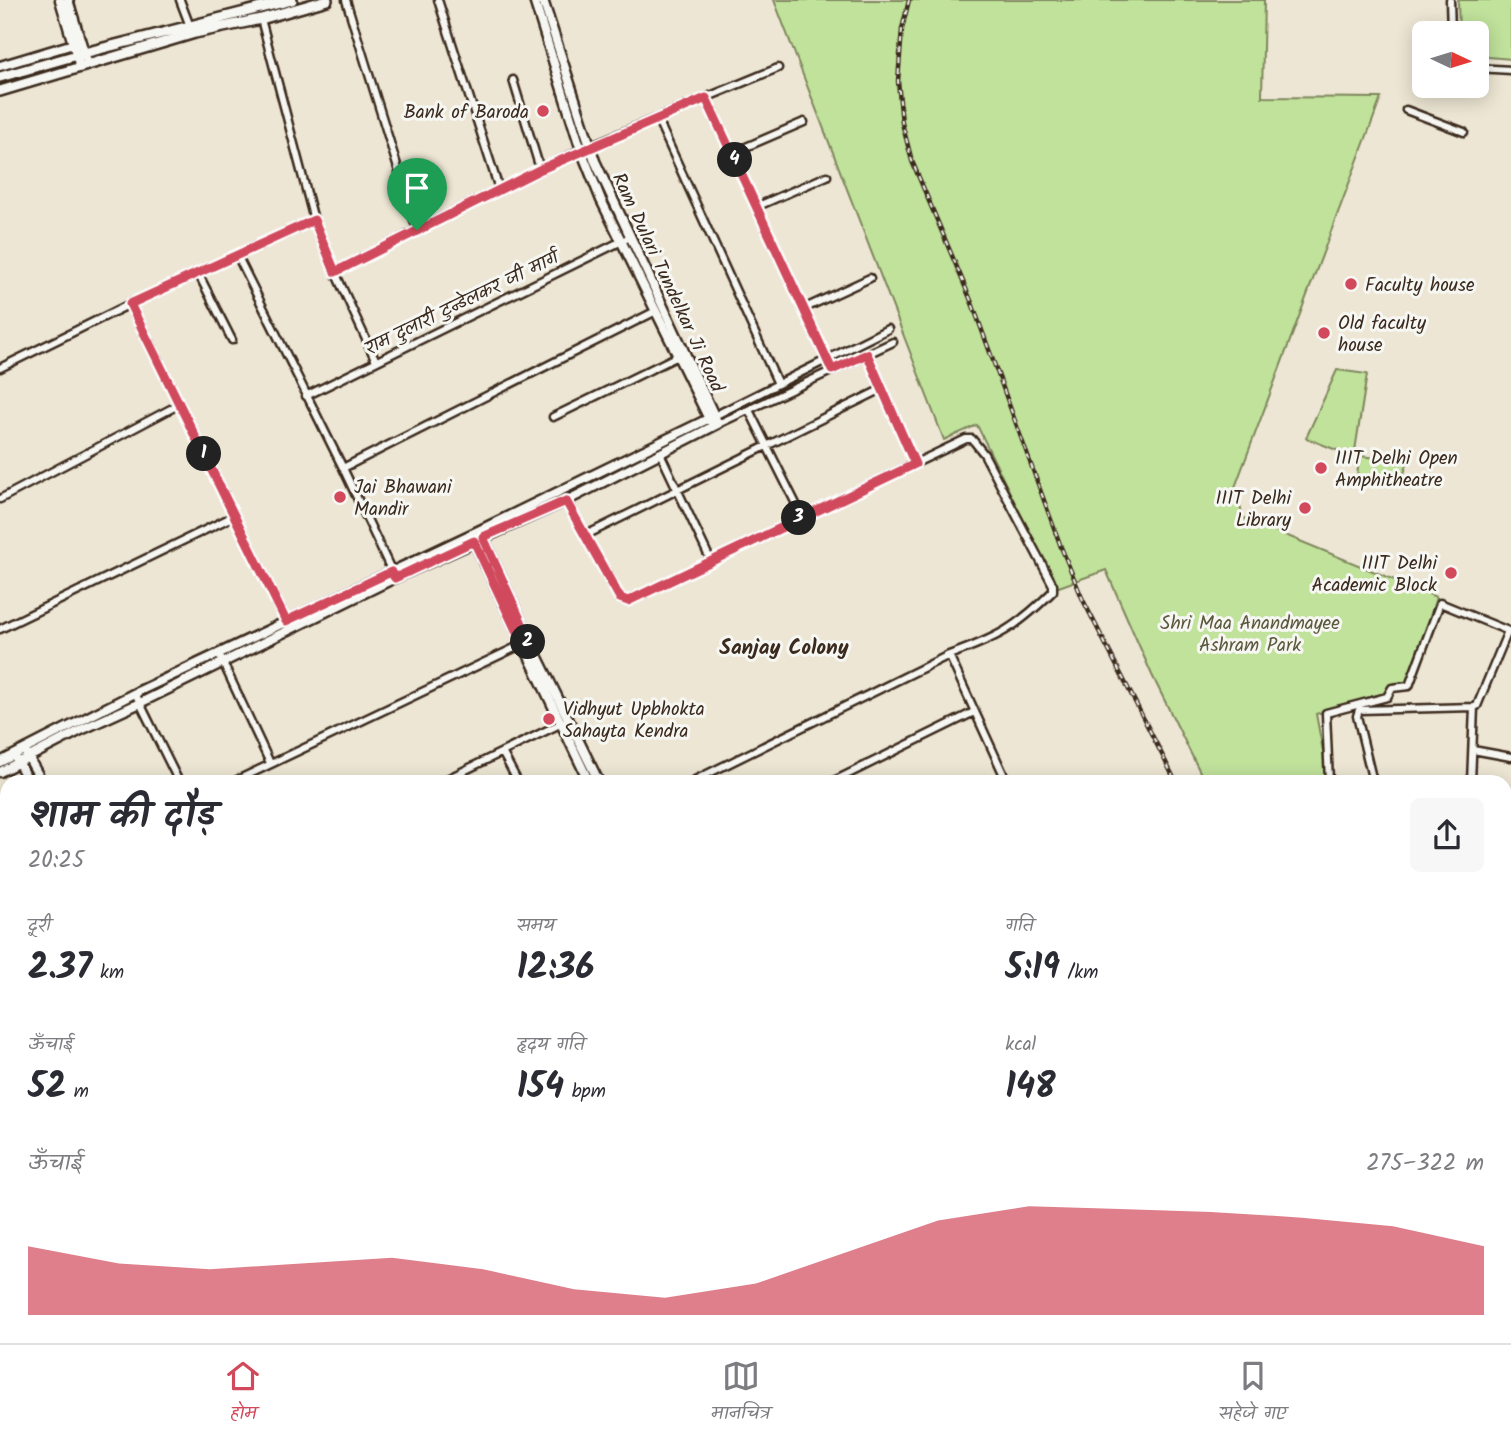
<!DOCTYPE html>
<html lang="hi">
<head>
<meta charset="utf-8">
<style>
  :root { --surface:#fff; --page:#f7f7f7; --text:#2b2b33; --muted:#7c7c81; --line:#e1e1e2; --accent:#d1495b }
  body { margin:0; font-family:Kalam,"Playpen Sans Deva",sans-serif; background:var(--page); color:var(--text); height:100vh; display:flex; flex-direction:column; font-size:26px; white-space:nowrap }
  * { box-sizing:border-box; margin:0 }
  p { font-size:23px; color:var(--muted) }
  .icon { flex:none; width:38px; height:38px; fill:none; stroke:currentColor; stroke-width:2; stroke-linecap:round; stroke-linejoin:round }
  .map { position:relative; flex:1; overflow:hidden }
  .sheet { position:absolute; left:0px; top:775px; width:1512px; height:569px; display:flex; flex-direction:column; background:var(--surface); border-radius:21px 21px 0 0; box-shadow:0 4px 18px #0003 }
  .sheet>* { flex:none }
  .needle { width:46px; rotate:94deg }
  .fabs { position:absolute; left:1412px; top:21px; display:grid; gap:14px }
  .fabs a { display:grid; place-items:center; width:77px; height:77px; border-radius:10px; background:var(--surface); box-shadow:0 4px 18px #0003; font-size:35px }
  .pin { position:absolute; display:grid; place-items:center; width:60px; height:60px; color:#fff; margin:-72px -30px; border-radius:50% 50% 50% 0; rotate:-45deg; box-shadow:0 0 7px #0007 }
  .pin .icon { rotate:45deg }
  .km { position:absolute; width:35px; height:35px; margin:-18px; border-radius:50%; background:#222; color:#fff; font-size:19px; line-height:35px; text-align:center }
  .round { display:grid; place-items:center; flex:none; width:74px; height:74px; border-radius:10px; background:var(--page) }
  .head { display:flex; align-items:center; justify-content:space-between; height:119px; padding:0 28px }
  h1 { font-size:38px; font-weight:600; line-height:52px }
  .metrics { display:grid; grid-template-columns:repeat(3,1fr); gap:10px; height:119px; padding:7px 28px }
  .metrics div { display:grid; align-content:center }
  .metrics b { font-size:35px; font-weight:600 }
  .metrics small { font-size:19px; font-weight:400 }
  .metrics p { font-size:19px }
  .chart { height:196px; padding:14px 28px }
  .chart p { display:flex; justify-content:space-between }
  .chart svg { width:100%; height:126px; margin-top:7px; fill:var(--accent); opacity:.7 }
  .tabs { display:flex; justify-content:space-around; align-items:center; height:98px; border-top:2px solid var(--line); background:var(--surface); font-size:19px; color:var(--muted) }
  .tabs a { display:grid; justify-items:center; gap:4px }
  .tabs .selected { color:var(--accent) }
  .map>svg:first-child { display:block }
  .green { fill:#c0e29b; stroke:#7e865c; stroke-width:2 }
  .water { fill:#8ebee9; stroke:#6d8398; stroke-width:2 }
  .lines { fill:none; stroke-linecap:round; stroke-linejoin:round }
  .minor-casing { stroke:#3b2a1e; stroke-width:11 }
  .tertiary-casing { stroke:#3b2a1e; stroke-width:13 }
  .secondary-casing { stroke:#3b2a1e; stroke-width:14 }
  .trunk-casing { stroke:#3b2a1e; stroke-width:16 }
  .minor { stroke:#f6f6f2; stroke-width:6 }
  .tertiary { stroke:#f6f6f2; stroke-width:8 }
  .secondary { stroke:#f6f6f2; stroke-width:9 }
  .trunk { stroke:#f6f6f2; stroke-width:10 }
  .rail-casing { stroke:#3b2a1e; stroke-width:4.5 }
  .rail { stroke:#f6f6f2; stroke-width:2; stroke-dasharray:5; stroke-linecap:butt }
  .route-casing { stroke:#fff; stroke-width:14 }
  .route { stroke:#d1495b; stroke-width:9 }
  .poi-dot { fill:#d1495b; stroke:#f6f6f2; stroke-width:2.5 }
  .labels { text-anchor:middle; stroke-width:6; stroke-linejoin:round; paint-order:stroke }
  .poi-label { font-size:19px; fill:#3b2a1e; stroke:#f6f6f2; text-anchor:start }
  .street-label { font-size:19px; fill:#3b2a1e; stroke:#f6f6f2 }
  .park-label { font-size:19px; fill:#5c583d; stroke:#f6f6f2 }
  .neighbourhood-label { font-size:21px; font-weight:bold; fill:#3b2a1e; stroke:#f6f6f2 }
</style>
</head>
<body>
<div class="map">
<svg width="1511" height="1343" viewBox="0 0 1511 1343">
  <rect width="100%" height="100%" fill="#ede6d4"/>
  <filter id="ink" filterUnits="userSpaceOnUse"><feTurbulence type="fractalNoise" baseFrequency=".0143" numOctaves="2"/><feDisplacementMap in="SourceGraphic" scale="14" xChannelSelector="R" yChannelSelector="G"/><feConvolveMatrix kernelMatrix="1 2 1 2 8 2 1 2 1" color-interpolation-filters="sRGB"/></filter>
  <g filter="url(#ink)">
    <!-- green -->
    <path class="green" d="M 774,0 L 1264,0 L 1262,97 L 1381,98 L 1234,490 L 1244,518 L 1436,597 L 1410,685 L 1316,714 L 1328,778 L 1326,782 L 1205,782 L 1152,675 L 1106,570 L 1056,588 L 977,425 L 944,440 Z
      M 1458,0 L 1511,0 L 1511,59 L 1477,56 L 1477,33 L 1459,33 Z
      M 1337,370 L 1367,374 L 1354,457 L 1306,438 Z
      M 1359,456 L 1408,461 L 1401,483 L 1357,478 Z"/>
    <!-- water -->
    <path class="water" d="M 1511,1266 L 1511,1343 L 1385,1343 L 1382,1337 L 1505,1337 L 1505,1269 Z"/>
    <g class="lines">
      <defs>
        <path id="minor" d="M 180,0 L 191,29
          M 346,0 L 417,230
          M 438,0 L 499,189
          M 1450,0 L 1451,33
          M 261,19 L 314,220 L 335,272 L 376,361
          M 1477,68 L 1511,70
          M 513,80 L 540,169
          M 706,98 L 832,370
          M 1406,110 L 1464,132
          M 657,118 L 778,384
          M 732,153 L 804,122
          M 756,207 L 827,176
          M 237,255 L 343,468 L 393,574
          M 335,272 L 417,230 L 589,146 L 778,68
          M 198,273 L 232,340
          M 130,304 L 287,622
          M 803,309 L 870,278
          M 867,354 L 915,464
          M 0,368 L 130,304 L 314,220
          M 306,396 L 630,237
          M 749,410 L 802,516
          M 714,416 L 888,329
          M 553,417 L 678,356
          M 718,424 L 893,342
          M 660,453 L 711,561
          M 343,468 L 656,311
          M 0,499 L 180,404
          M 566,501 L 620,598 L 628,601 L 966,439 L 972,439 L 984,454 L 1053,585 L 1053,591 C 1016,628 997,638 949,655 L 691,782
          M 586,535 L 882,389
          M 0,629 L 234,516
          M 219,654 L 270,763
          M 949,655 L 1007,782
          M 135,693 L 179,782
          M 1473,750 L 1511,757
          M 502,752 L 518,782
          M 233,782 L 525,643
          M 441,782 L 564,722
          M 832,782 L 974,712
          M 995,782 L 1005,778
          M 1329,782 L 1326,713 L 1387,697 L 1392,688 L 1409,686 L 1440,603 L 1511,632
          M 1373,782 L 1357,716 L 1359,710 L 1474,707
          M 1471,782 L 1474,707 L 1477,706 L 1508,631
          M 1505,873 L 1511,874
          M 141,1337 L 144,1343
          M 871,1343 L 873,1337
          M 913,1343 L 916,1340"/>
        <path id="tertiary" d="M 60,0 L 80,67
          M 68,0 L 88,65
          M 534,0 L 581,150 L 601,200 L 710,421
          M 0,66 L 80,42
          M 481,533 L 530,641 L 599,782
          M 472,537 L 589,782
          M 26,753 L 42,782
          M 17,760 L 29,782
          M 0,762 L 135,693 L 480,530 L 714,416
          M 0,772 L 83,729 L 140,703 L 395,578 L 566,501 L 718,424 L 595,161 L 543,0
          M 0,1059 L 7,1073
          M 0,1159 L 7,1175
          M 82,1337 L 84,1343
          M 132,1337 L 134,1343
          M 302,1337 L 308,1337"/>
        <path id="secondary" d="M 0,77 L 84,53 L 292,0
          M 0,91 L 195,33 L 261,19 L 327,0
          M 0,1091 L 7,1105
          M 0,1119 L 7,1134
          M 102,1337 L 105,1343
          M 117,1337 L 120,1343"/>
        <path id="trunk" d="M 1505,1088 L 1511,1086
          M 1505,1102 L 1511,1100
          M 988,1343 L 998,1337
          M 1016,1343 L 1026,1337"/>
      </defs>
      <!-- minor casing -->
      <use href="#minor" class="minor-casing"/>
      <!-- tertiary casing -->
      <use href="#tertiary" class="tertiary-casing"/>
      <!-- secondary casing -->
      <use href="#secondary" class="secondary-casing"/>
      <!-- trunk casing -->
      <use href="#trunk" class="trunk-casing"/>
      <!-- minor -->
      <use href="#minor" class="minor"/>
      <!-- tertiary -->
      <use href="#tertiary" class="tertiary"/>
      <!-- secondary -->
      <use href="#secondary" class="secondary"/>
      <!-- trunk -->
      <use href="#trunk" class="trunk"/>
      <defs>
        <path id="rail" d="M 909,0 L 902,29 L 898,81 L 902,123 L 912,161 L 972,303 L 1061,547 L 1083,600 L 1176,782
          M 1505,1018 L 1511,1014
          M 1505,1040 L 1511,1036
          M 693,1343 L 708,1337
          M 722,1343 L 738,1337
          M 768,1343 L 784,1337
          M 958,1343 L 969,1337"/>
      </defs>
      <!-- rail casing -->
      <use href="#rail" class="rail-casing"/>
      <!-- rail -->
      <use href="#rail" class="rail"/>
    </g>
  </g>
  <g class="lines" filter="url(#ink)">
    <defs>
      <path id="route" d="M 706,98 L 832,370 L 867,354 L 915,464 L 628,601 L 620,598 L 566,501 L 483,537 L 530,641 L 523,645 L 474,541 L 395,578 L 391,572 L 286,621 L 130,304 L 314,220 L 335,272 L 541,169 Z"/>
    </defs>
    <!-- route casing -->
    <use href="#route" class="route-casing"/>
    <!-- route -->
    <use href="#route" class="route"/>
  </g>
  <!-- markers -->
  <g class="poi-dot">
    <circle cx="543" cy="111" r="7"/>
    <circle cx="1351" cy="284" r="7"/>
    <circle cx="1324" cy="333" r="7"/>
    <circle cx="1321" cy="468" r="7"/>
    <circle cx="340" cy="497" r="7"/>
    <circle cx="1305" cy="508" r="7"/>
    <circle cx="1451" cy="573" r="7"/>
    <circle cx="549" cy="719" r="7"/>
  </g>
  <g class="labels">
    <!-- poi labels -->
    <g class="poi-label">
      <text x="529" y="118" text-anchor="end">Bank of Baroda</text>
      <text x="1365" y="291">Faculty house</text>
      <text x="1338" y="329">Old faculty<tspan x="1338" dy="22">house</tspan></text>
      <text x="1335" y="464">IIIT Delhi Open<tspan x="1335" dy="22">Amphitheatre</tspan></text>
      <text x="354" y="493">Jai Bhawani<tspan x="354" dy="22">Mandir</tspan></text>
      <text x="1291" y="504" text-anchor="end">IIIT Delhi<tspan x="1291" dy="22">Library</tspan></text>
      <text x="1437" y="569" text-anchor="end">IIIT Delhi<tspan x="1437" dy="22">Academic Block</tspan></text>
      <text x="563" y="715">Vidhyut Upbhokta<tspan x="563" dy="22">Sahayta Kendra</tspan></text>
    </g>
    <!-- street labels -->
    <g class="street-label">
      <text transform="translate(669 282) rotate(65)" y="7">Ram Dulari Tundelkar Ji Road</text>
      <text transform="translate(461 302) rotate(-26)" y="7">राम दुलारी टुन्डेलकर जी मार्ग</text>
    </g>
    <!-- park labels -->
    <g class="park-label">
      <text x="1250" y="629">Shri Maa Anandmayee<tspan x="1250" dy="22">Ashram Park</tspan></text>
    </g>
    <!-- neighbourhood labels -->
    <g class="neighbourhood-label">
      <text x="784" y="654">Sanjay Colony</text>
    </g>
  </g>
</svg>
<div class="fabs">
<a><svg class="needle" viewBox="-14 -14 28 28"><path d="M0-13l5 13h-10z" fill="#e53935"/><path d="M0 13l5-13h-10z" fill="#7c7c81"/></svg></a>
</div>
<div class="pin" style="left:417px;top:230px;background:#1e9e55"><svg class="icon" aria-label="arrive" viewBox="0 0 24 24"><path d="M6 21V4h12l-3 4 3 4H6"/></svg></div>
<b class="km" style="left:204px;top:454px">1</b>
<b class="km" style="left:528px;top:642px">2</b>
<b class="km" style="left:799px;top:518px">3</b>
<b class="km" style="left:735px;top:160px">4</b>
<section class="sheet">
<div class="head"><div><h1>शाम की दौड़</h1><p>20:25</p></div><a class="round"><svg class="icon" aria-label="share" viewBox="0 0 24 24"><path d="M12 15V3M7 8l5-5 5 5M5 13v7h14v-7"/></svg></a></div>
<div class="metrics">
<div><p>दूरी</p><b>2.37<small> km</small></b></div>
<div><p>समय</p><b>12:36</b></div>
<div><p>गति</p><b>5:19<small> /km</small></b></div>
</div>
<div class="metrics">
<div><p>ऊँचाई</p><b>52<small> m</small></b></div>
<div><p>हृदय गति</p><b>154<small> bpm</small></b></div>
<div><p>kcal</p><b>148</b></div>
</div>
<div class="chart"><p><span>ऊँचाई</span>275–322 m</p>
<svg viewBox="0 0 160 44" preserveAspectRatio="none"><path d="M0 44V20L10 26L20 28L30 26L40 24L50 28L60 35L70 38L80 33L90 22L100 11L110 6L120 7L130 8L140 10L150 13L160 20V44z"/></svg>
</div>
</section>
</div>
<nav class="tabs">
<a class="selected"><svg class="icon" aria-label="home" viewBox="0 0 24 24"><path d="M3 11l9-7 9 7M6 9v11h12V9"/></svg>होम</a>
<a><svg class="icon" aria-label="map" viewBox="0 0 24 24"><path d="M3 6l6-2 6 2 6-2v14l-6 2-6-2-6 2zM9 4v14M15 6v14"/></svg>मानचित्र</a>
<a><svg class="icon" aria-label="saved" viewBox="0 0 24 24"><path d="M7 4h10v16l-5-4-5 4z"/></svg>सहेजे गए</a>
</nav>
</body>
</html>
